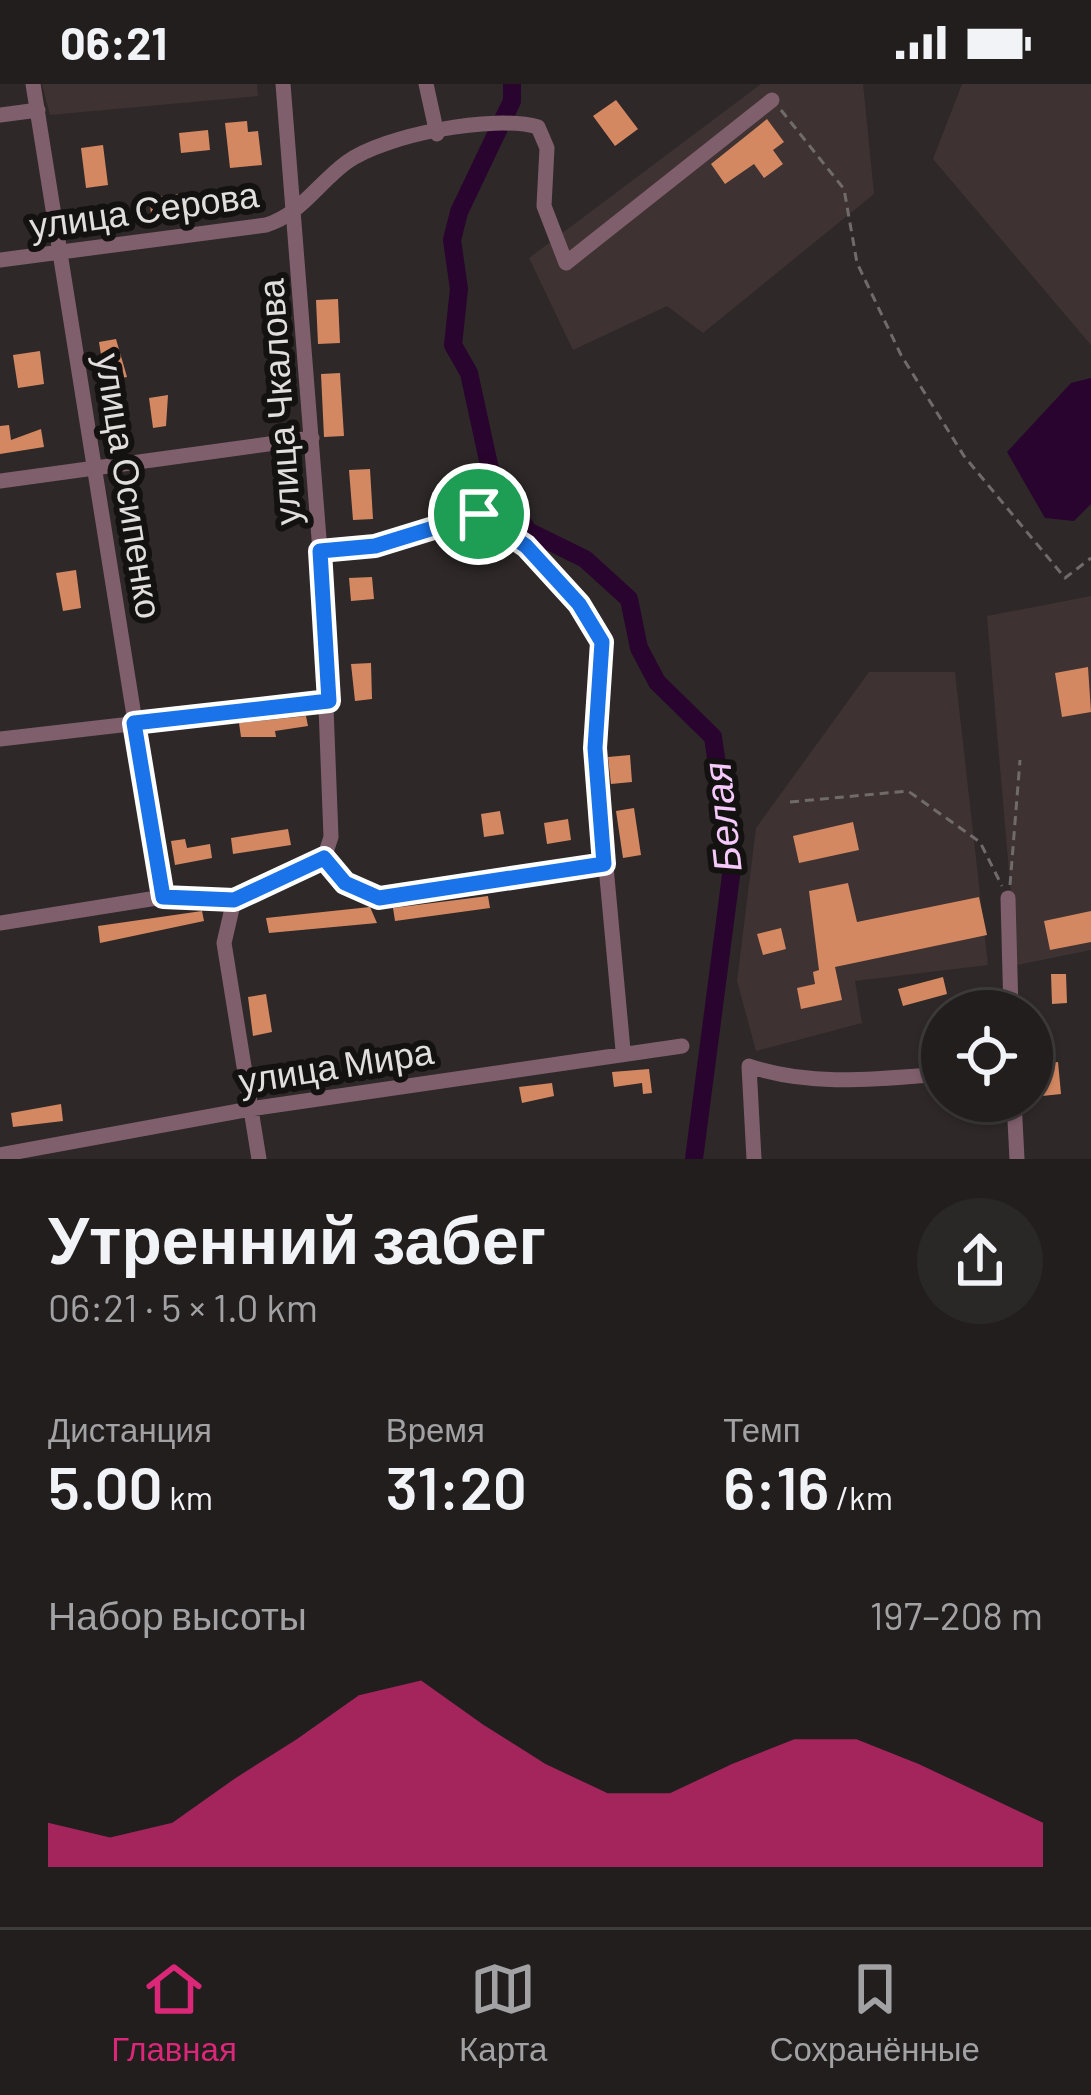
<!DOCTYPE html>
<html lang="ru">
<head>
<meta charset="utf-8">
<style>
  :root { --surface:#221e1e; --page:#2a2727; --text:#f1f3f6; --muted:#a2a2a4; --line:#3f3c3c; --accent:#db2777 }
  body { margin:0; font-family:Barlow,sans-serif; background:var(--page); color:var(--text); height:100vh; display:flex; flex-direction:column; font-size:45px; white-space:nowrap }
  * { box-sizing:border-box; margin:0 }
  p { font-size:39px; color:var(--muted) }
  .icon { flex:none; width:66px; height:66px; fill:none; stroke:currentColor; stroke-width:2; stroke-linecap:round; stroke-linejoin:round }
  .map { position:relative; height:1075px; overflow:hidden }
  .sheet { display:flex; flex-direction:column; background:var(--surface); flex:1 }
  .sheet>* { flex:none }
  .controls { position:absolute; left:921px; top:906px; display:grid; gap:24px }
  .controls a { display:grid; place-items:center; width:132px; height:132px; border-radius:50%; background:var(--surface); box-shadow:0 3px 9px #0004,0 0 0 3px var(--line); font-size:60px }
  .pin { position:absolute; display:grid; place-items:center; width:102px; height:102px; color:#fff; margin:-51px; border:6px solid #fff; border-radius:50%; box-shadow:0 3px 12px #0007 }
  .round { display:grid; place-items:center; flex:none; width:126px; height:126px; border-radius:63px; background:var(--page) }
  .head { display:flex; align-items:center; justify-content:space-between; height:204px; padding:0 48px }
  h1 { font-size:66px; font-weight:600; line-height:90px }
  .stats { display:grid; grid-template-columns:repeat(3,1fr); gap:18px; height:204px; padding:12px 48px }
  .stats div { display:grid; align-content:center }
  .stats b { font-size:60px; font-weight:600 }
  .stats small { font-size:33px; font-weight:400 }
  .stats p { font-size:33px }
  .chart { height:336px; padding:24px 48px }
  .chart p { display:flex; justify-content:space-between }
  .chart svg { width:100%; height:216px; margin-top:12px; fill:var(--accent); opacity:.7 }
  .status { display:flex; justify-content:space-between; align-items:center; height:84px; padding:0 60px; background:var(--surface); direction:ltr }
  .status svg { height:33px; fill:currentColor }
  .tabs { display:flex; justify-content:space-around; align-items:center; height:168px; border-top:3px solid var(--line); background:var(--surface); font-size:33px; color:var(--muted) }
  .tabs a { display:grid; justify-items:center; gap:6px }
  .tabs .on { color:var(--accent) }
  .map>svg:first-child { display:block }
  .built { fill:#3e3232 }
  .water { fill:#29042e }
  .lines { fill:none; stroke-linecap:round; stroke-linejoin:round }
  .river { stroke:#29042e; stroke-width:18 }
  .building { fill:#d48861 }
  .path { stroke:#706b6b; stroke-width:3; stroke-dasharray:9 6; stroke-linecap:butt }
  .minor { stroke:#805f6d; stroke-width:15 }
  .route-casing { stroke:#fff; stroke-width:24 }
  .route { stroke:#1a73e8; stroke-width:15 }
  .labels { text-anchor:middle; stroke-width:12; stroke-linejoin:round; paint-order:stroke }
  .street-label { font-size:36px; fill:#e1dedd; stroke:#141211 }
  .water-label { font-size:39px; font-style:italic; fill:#f6c9fb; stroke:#141211 }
</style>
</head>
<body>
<div class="status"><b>06:21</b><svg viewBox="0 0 49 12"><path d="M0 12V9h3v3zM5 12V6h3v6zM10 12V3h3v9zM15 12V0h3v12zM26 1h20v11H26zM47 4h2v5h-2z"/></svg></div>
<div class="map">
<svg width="1091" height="1075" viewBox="0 0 1091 1075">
  <rect width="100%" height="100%" fill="#2e2828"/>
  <!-- built -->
  <path class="built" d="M 42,0 L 257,0 L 258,12 L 50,31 Z
    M 761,0 L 863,0 L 874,110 L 703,249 L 667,222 L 573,266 L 529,174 Z
    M 962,0 L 1091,0 L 1091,261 L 933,75 Z
    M 1091,512 L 1091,866 L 1017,881 L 987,532 Z
    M 869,588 L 955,588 L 988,881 L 855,897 L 862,939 L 756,967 L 737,897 L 756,744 Z"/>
  <!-- water -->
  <path class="water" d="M 1091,294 L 1091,420 L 1074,437 L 1045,434 L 1007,368 L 1071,299 Z"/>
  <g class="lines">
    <!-- river -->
    <path class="river" d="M 512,0 L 512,17 L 459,128 L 452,156 L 459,205 L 453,261 L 469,289 L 491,390 L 528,447 L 585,475 L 629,515 L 639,564 L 657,598 L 713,653 L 732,784 L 694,1075"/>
  </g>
  <!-- building -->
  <path class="building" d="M 616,16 L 638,45 L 615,62 L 593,32 Z
    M 767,35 L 784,58 L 773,66 L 783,80 L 764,94 L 754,80 L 725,100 L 711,80 Z
    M 247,37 L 248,48 L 258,47 L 262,81 L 230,84 L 225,39 Z
    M 208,46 L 210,66 L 181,69 L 179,49 Z
    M 103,61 L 108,101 L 86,104 L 81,64 Z
    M 179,110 L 183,133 L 152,137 L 149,114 Z
    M 338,215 L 340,259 L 318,260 L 316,216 Z
    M 116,255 L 127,293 L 105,297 L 99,258 Z
    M 40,267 L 44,300 L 18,304 L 13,271 Z
    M 340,289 L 344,352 L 324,353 L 321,290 Z
    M 168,311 L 166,342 L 153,344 L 149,314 Z
    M 9,341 L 11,356 L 41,345 L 44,363 L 0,370 L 0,342 Z
    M 370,385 L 373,435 L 353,436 L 349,386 Z
    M 145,457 L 147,466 L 138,467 L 143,501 L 150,500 L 153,518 L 137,520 L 126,459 Z
    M 76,486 L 81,524 L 63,527 L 56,489 Z
    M 372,493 L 374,515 L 351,517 L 349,494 Z
    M 371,579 L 372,615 L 355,617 L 351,580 Z
    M 1088,583 L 1091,628 L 1062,633 L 1055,589 Z
    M 306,632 L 308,642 L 275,647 L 276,653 L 241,653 L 239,639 Z
    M 630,671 L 632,698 L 611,700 L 608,673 Z
    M 634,724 L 641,771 L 623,774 L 616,727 Z
    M 500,727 L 504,750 L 484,753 L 481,730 Z
    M 568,735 L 571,756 L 547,760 L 544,739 Z
    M 853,738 L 859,766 L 799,779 L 793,752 Z
    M 288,745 L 291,761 L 233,770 L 231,754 Z
    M 185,755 L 187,764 L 210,760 L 212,774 L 175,781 L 171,757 Z
    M 848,799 L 857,838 L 979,813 L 987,851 L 835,883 L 842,916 L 801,925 L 797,904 L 815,900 L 813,888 L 819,886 L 809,807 Z
    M 488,812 L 490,824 L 395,837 L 393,824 Z
    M 370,823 L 377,839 L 269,849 L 266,834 Z
    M 202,827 L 204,837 L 100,859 L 98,842 Z
    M 1091,827 L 1091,858 L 1050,866 L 1044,837 Z
    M 781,844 L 786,865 L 763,871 L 757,850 Z
    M 1051,890 L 1066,890 L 1067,919 L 1052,920 Z
    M 943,893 L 947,910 L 903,922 L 898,905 Z
    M 266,910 L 272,948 L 253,952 L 248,913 Z
    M 1058,978 L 1061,1010 L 1042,1012 L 1039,980 Z
    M 649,985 L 652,1009 L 643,1010 L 642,999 L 614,1003 L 612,988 Z
    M 552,999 L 554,1012 L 522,1019 L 519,1003 Z
    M 61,1020 L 63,1037 L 13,1043 L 11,1029 Z"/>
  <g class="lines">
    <!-- path -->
    <path class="path" d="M 781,26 L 844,105 L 857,179 L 901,271 L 964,372 L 1065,494 L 1091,474
      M 790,718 L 908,707 L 980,758 L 1002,802
      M 1010,801 L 1020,676"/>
    <!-- minor -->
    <path class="minor" d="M 33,0 L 163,813
      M 283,0 L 320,467 L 331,753 L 324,774
      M 426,0 L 437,50
      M 0,31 L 38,26
      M 0,176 L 266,141 C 300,131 318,99 347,78 C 384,51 494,30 538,43 L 547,64 L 544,122 L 566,179 L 772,16
      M 0,397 L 312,354
      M 320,467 L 375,462 L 479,430 L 526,462 L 598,547 L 602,558 L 595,664 L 623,966
      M 0,655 L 329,617
      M 324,774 L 345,799 L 379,814 L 605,780
      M 1008,814 L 1011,927
      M 234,816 L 224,859 L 259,1075
      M 0,839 L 163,813 L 234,816 L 324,774
      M 1014,1017 L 1017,1075
      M 0,1071 L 250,1025 L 682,962
      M 754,1075 L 749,982 C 811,1003 877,995 942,990"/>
  </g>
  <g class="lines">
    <defs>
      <path id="route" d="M 479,430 L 526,462 L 579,520 L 602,558 L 595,664 L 604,780 L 379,814 L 345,799 L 324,774 L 234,816 L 163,813 L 134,639 L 329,617 L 320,467 L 375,462 Z"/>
    </defs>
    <!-- route casing -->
    <use href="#route" class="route-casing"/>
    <!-- route -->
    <use href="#route" class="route"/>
  </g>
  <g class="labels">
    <!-- street labels -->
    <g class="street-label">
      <text transform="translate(144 126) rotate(-8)" y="13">улица Серова</text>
      <text transform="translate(279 318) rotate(-94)" y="13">улица Чкалова</text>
      <text transform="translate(129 402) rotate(81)" y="13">улица Осипенко</text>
      <text transform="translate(336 982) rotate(-9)" y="13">улица Мира</text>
    </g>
    <!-- water labels -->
    <g class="water-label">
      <text transform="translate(722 733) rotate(-96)" y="14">Белая</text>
    </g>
  </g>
</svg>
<div class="controls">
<a><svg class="icon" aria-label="locate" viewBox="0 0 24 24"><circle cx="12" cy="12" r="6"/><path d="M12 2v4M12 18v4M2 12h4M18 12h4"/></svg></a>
</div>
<div class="pin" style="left:479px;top:430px;background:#1e9e55"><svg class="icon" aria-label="arrive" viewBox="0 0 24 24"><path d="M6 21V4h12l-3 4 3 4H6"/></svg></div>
</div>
<section class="sheet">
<div class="head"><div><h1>Утренний забег</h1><p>06:21 · 5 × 1.0 km</p></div><a class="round"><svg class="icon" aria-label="share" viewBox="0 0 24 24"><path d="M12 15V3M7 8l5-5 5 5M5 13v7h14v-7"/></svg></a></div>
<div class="stats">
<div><p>Дистанция</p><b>5.00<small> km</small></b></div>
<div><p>Время</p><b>31:20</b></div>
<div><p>Темп</p><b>6:16<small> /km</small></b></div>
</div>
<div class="chart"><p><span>Набор высоты</span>197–208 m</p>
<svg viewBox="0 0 160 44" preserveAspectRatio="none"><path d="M0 44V35L10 38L20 35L30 26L40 18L50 9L60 6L70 15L80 23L90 29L100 29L110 23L120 18L130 18L140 23L150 29L160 35V44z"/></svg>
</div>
</section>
<nav class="tabs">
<a class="on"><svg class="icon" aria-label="home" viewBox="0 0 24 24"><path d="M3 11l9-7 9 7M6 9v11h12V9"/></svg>Главная</a>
<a><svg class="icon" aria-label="map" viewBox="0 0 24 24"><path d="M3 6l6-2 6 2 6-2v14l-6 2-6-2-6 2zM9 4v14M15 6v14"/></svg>Карта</a>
<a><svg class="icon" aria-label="saved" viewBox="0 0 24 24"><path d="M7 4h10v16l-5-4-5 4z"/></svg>Сохранённые</a>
</nav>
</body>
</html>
